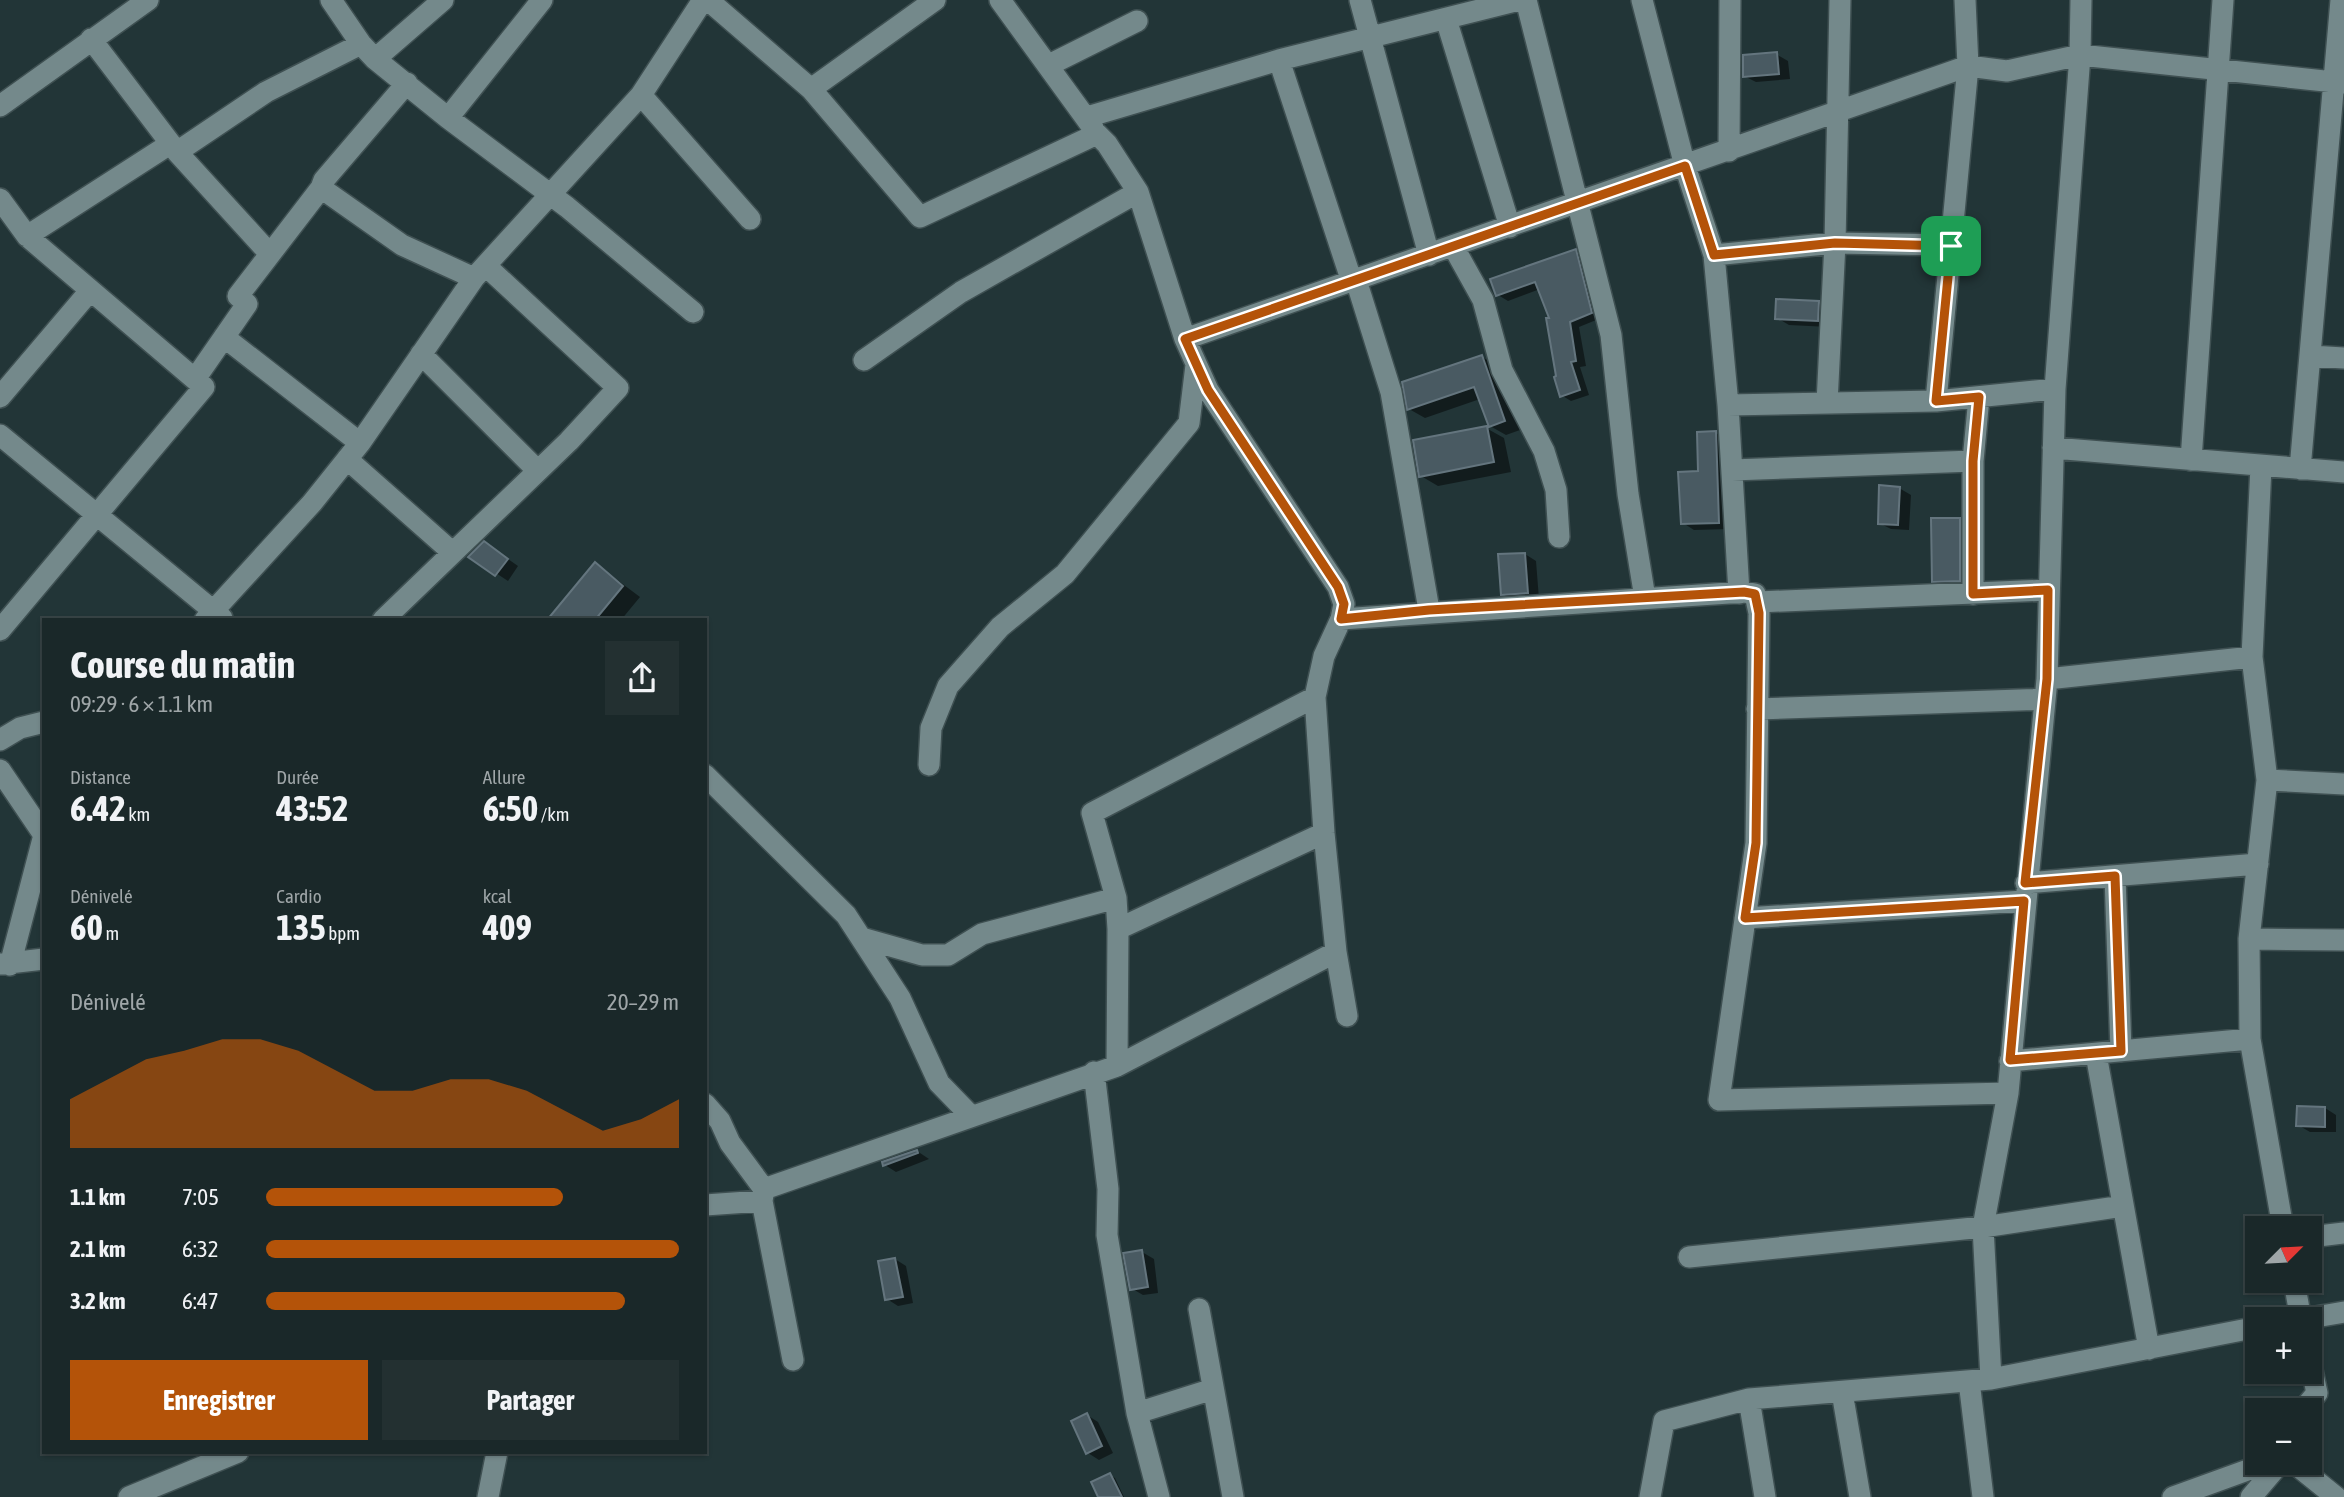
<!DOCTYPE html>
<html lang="fr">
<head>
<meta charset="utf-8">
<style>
  :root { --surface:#1a2829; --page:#233031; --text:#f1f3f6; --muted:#9fa6a8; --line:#384446; --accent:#b45309 }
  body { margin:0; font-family:"Asap Condensed",sans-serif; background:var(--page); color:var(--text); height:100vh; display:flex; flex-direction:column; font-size:26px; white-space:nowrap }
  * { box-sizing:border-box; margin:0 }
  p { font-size:23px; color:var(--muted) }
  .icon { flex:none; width:38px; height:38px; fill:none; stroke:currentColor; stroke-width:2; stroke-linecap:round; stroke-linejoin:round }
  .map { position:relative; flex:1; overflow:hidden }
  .panel { position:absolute; left:42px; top:618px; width:665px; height:836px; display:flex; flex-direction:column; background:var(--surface); border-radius:0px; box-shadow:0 2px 5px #0004,0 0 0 2px var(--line) }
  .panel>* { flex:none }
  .needle { width:46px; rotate:66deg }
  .buttons { position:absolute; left:2245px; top:1216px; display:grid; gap:14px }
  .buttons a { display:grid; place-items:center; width:77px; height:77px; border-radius:0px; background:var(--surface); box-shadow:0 2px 5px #0004,0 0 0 2px var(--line); font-size:35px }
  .pin { position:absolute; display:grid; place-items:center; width:60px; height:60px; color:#fff; margin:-30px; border-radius:14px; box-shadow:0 4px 10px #0006 }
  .round { display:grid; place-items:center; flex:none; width:74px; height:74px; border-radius:0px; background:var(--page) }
  .summary { display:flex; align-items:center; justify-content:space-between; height:119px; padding:0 28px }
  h1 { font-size:38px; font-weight:700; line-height:52px }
  .metrics { display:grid; grid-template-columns:repeat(3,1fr); gap:10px; height:119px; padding:7px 28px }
  .metrics div { display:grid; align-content:center }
  .metrics b { font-size:35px; font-weight:700 }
  .metrics small { font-size:19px; font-weight:400 }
  .metrics p { font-size:19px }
  .chart { height:196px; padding:14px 28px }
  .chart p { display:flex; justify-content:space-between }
  .chart svg { width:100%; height:126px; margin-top:7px; fill:var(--accent); opacity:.7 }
  .button { display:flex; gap:14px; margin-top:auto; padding:14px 28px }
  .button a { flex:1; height:80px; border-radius:0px; background:var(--accent); color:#fff; font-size:28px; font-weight:700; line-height:80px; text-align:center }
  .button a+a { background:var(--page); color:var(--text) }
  ul { padding:0 28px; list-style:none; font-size:23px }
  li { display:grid; grid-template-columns:112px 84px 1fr; align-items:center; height:52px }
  li i { height:18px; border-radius:9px; background:var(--accent) }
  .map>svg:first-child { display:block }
  .shadow { fill:#0007 }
  .building { fill:#495a62; stroke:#64757e; stroke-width:2 }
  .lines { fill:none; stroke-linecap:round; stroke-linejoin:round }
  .minor-casing { stroke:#3f5052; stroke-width:24 }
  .minor { stroke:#74898b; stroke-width:21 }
  .route-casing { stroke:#fff; stroke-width:14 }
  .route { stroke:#b45309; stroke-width:9 }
</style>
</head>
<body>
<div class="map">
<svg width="2344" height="1497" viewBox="0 0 2344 1497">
  <rect width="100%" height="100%" fill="#223537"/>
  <!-- shadow -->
  <path class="shadow" d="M 1776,54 L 1788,61 L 1790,79 L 1756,82 L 1744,76 Z
    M 1575,251 L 1585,257 L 1601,318 L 1579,327 L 1586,366 L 1580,367 L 1589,395 L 1571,401 L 1561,395 L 1551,319 L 1540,289 L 1508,301 L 1498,295 Z
    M 1818,303 L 1830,309 L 1829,327 L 1789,325 L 1777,318 Z
    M 1482,357 L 1498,366 L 1520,430 L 1506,435 L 1490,426 L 1480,399 L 1425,418 L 1409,409 Z
    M 1486,428 L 1504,438 L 1511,472 L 1438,486 L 1421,476 Z
    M 1716,433 L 1727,440 L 1730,529 L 1694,530 L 1683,523 Z
    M 1899,488 L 1911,495 L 1909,530 L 1891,529 L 1879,523 Z
    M 1959,520 L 1971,527 L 1971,586 L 1945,587 L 1933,581 Z
    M 495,550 L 518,566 L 508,581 L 470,556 Z
    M 1525,554 L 1536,561 L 1539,599 L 1514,601 L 1503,594 Z
    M 596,564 L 640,597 L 621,620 L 560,620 Z
    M 2325,1108 L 2336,1115 L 2336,1132 L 2310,1132 L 2298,1125 Z
    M 917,1151 L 929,1159 L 896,1172 L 885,1165 Z
    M 1142,1252 L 1154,1259 L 1158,1293 L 1143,1295 L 1131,1288 Z
    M 895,1259 L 906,1266 L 913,1303 L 898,1306 L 887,1299 Z
    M 1087,1415 L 1098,1422 L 1113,1453 L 1099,1460 L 1088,1453 Z
    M 1110,1475 L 1115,1478 L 1124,1497 L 1100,1497 Z"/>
  <!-- building -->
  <path class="building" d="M 1777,52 L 1779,74 L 1743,77 L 1743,55 Z
    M 1576,249 L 1592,313 L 1570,322 L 1576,361 L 1571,362 L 1580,390 L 1560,397 L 1554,377 L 1556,376 L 1546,318 L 1549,318 L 1535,282 L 1496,296 L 1490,279 Z
    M 1776,299 L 1819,301 L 1818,321 L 1775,319 Z
    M 1482,355 L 1505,421 L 1489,427 L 1474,387 L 1407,410 L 1402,382 Z
    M 1487,426 L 1494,462 L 1419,477 L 1413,440 Z
    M 1716,431 L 1719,523 L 1681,524 L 1678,472 L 1698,471 L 1697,432 Z
    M 1879,485 L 1900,487 L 1898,525 L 1878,524 Z
    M 1931,518 L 1960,518 L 1960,581 L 1932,582 Z
    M 484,541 L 508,559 L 495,576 L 468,557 Z
    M 1525,553 L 1528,593 L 1501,595 L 1498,554 Z
    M 595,562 L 623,586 L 595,620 L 547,620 Z
    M 2297,1106 L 2325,1107 L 2325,1127 L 2296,1126 Z
    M 917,1150 L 918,1153 L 883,1166 L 882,1162 Z
    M 1142,1250 L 1148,1287 L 1130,1290 L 1123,1253 Z
    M 895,1258 L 903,1297 L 885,1300 L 878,1261 Z
    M 1087,1413 L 1102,1446 L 1086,1454 L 1071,1421 Z
    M 1110,1473 L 1122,1497 L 1098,1497 L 1091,1482 Z"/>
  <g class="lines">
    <defs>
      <path id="minor" d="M 331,0 L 361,44 L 375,59 L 448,118 L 567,207 L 693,312
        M 708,0 L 811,89 L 920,217 L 1097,134 L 1107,144 L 1138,192 L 1185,339 L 1208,390 L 1338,587 L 1344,604 L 1341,619 L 1324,656 L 1315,697 L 1324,833 L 1336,952 L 1347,1016
        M 1000,0 L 1093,128
        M 1360,0 L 1429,255
        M 1526,0 L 1611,335 L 1628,494 L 1645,598
        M 1642,0 L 1685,166 L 1714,255 L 1728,405 L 1739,593
        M 1446,19 L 1510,227
        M 91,39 L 177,152 L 270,254
        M 375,59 L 443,0
        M 1279,60 L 1352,282
        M 1049,65 L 1137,21
        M 407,83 L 324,180 L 321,188 L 402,245 L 474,278
        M 811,89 L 935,0
        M 641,95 L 750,219
        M 0,106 L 148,0
        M 1087,117 L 1279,60 L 1519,0
        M 448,118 L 542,0
        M 1729,151 L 1730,0
        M 177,152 L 266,92 L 361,44
        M 0,199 L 27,236 L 204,387 L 0,630
        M 27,236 L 170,144
        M 1453,246 L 1483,300 L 1502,370 L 1544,451 L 1556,490 L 1559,537
        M 1714,255 L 1835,243 L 1951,245
        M 1356,280 L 1391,392 L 1429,610
        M 224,337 L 360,443
        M 1185,339 L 1968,66 L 2007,71 L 2080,55 L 2344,83
        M 421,354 L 537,470
        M 2311,356 L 2344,358
        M 864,360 L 961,292 L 1138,192
        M 195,379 L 247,304 L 238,296 L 321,188
        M 0,397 L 89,292
        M 1936,401 L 1968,66 L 1965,0
        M 1827,403 L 1835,243 L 1840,0
        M 1728,405 L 1936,401 L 2055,389
        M 0,435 L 222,618
        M 2053,448 L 2344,472
        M 347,459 L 452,552
        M 2191,460 L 2223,0
        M 2261,466 L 2252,657 L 2267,780 L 2249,939 L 2250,1039 L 2283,1228
        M 2300,469 L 2341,0
        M 1732,470 L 1973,461
        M 1973,594 L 1973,461 L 1979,397
        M 1758,602 L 2048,590
        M 1341,619 L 1744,592 L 1755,594 L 1759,613 L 1756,843 L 1719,1100 L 2008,1093
        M 205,620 L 312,503 L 360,443 L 474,278 L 641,95 L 703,0
        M 383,620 L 569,441 L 618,388 L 486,266
        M 2047,679 L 2252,657
        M 1757,709 L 2045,699
        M 0,740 L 20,728 L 44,722
        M 929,765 L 931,728 L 948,686 L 1000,627 L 1065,574 L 1189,423 L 1196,365
        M 0,770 L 44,835
        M 705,775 L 846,915 L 900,998 L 939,1083 L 971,1116
        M 2267,780 L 2344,784
        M 2115,876 L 2121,1051
        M 2026,883 L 2258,864
        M 1745,918 L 2024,901
        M 1118,929 L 1116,898 L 1092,813 L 1315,697
        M 862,938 L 922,955 L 948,955 L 982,934 L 1116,898
        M 2249,939 L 2344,940
        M 0,964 L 44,959
        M 10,965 L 44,835
        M 2096,1054 L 2149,1349
        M 2010,1061 L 2250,1039
        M 1117,1066 L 1118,929 L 1324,833
        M 1094,1072 L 1108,1189 L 1107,1235 L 1137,1413 L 1159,1497
        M 705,1104 L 720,1121 L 730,1143 L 764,1189 L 762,1201 L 793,1360
        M 764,1189 L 1117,1066 L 1336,952
        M 705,1205 L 762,1201
        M 2310,1237 L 2344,1233
        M 1689,1257 L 1983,1227 L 2123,1206
        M 2294,1281 L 2301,1320
        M 1199,1309 L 1233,1497
        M 2298,1320 L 2344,1312
        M 1991,1379 L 1983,1227 L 2008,1093 L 2047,679 L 2055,389 L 2080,55 L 2081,0
        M 1969,1381 L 1983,1497
        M 1842,1392 L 1860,1497
        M 1749,1399 L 1765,1497
        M 2303,1410 L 2317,1393 L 2310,1361
        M 1137,1413 L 1213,1389
        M 2294,1463 L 2336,1497
        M 129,1497 L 238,1452
        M 488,1497 L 497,1452
        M 1650,1497 L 1664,1421 L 1749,1399 L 1991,1379 L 2258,1327
        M 2173,1497 L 2267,1463
        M 2251,1497 L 2280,1463"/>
    </defs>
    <!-- minor casing -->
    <use href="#minor" class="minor-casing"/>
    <!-- minor -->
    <use href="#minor" class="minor"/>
  </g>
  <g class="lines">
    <defs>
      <path id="route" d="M 1685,166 L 1714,255 L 1835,243 L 1951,246 L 1936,401 L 1979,397 L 1973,461 L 1973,594 L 2048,590 L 2047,679 L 2025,883 L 2115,876 L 2121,1051 L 2010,1060 L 2024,901 L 1745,918 L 1756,843 L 1759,613 L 1755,594 L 1744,592 L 1429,610 L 1341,619 L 1344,604 L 1338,587 L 1208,390 L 1185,339 Z"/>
    </defs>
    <!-- route casing -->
    <use href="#route" class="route-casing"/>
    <!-- route -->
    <use href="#route" class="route"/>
  </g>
</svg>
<div class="buttons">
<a><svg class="needle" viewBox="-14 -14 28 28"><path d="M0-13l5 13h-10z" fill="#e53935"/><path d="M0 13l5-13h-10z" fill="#9fa6a8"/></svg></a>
<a>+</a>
<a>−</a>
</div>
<div class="pin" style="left:1951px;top:246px;background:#1e9e55"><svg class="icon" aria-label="arrive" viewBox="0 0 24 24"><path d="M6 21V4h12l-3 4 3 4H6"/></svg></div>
<section class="panel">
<div class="summary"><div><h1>Course du matin</h1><p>09:29 · 6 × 1.1 km</p></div><a class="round"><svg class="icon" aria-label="share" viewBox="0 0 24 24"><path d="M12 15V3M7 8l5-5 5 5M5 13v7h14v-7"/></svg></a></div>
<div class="metrics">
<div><p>Distance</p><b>6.42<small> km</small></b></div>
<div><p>Durée</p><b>43:52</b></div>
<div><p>Allure</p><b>6:50<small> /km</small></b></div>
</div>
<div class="metrics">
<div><p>Dénivelé</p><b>60<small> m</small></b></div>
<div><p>Cardio</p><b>135<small> bpm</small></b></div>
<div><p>kcal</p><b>409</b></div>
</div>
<div class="chart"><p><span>Dénivelé</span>20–29 m</p>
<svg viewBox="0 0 160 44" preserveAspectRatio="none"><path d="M0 44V27L10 20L20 13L30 10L40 6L50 6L60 10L70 17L80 24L90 24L100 20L110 20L120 24L130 31L140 38L150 34L160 27V44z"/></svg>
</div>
<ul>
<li><b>1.1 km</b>7:05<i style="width:72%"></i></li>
<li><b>2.1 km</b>6:32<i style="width:100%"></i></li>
<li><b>3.2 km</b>6:47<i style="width:87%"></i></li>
</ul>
<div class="button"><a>Enregistrer</a><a>Partager</a></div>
</section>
</div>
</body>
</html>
